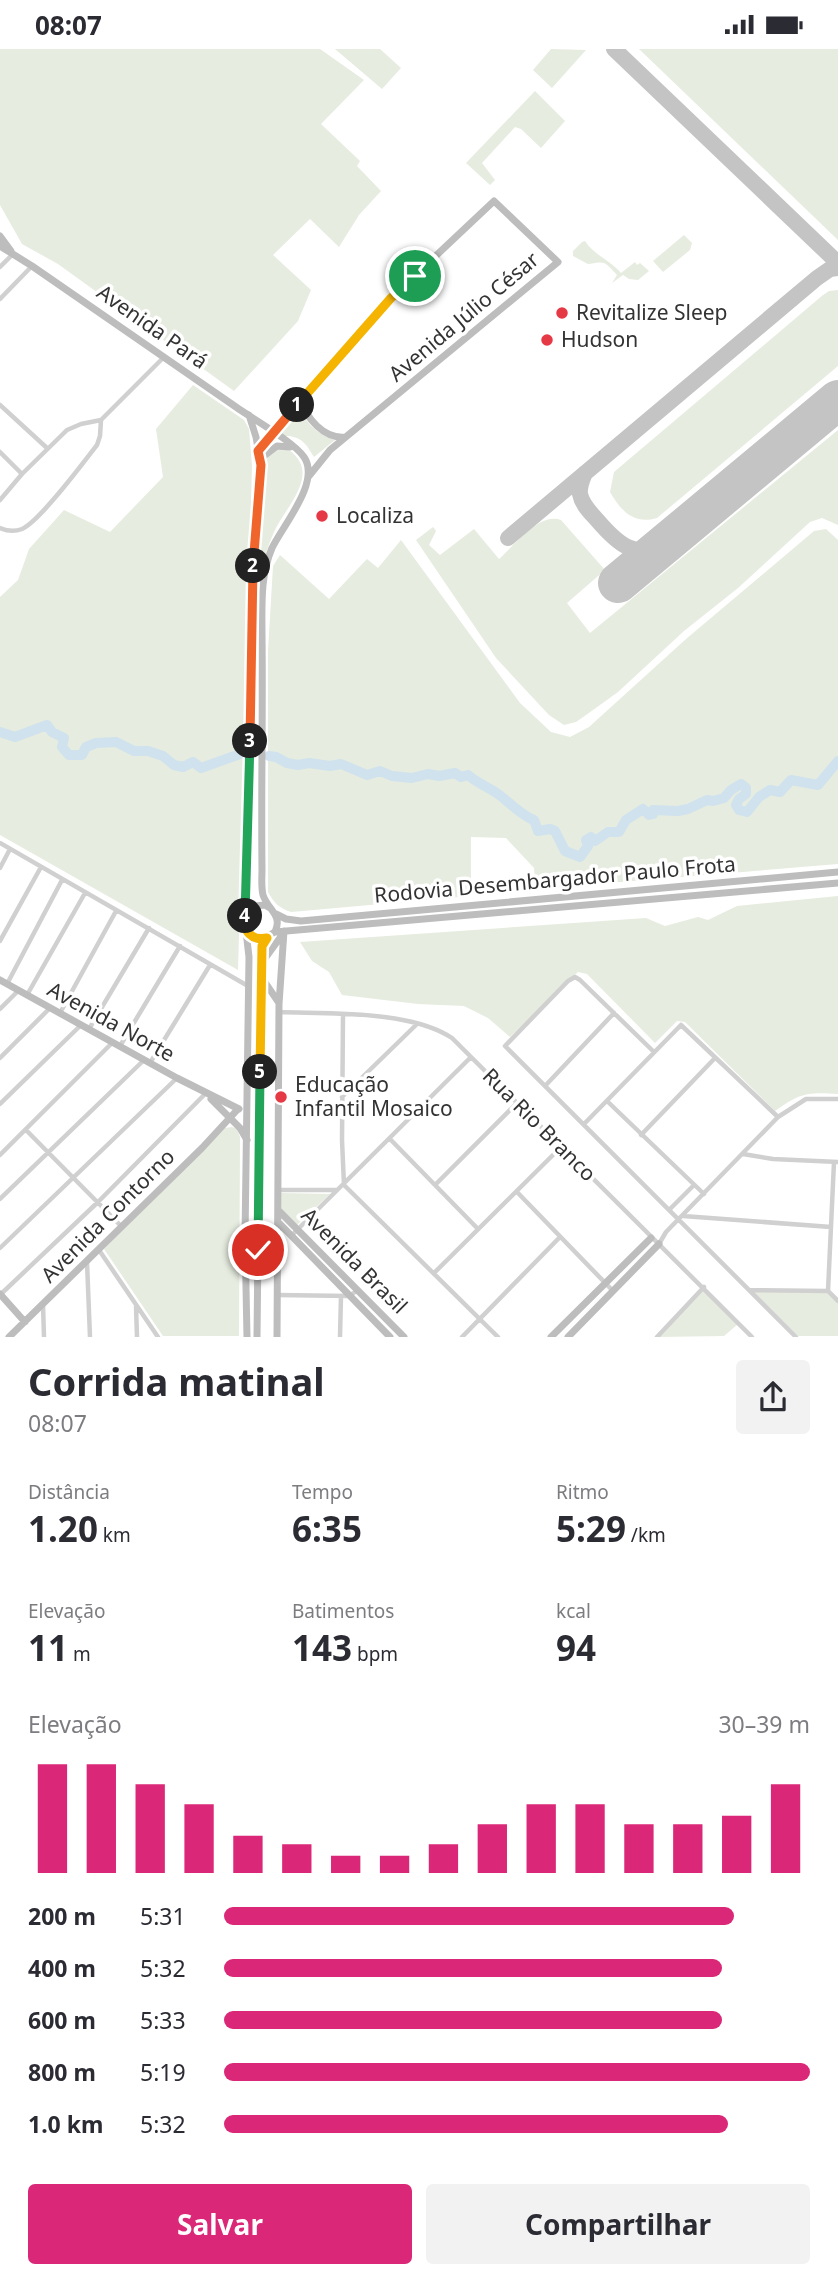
<!DOCTYPE html>
<html lang="pt">
<head>
<meta charset="utf-8">
<style>
  :root { --surface:#fff; --page:#f2f2f3; --text:#2b2b33; --muted:#7c7c81; --accent:#db2777 }
  body { margin:0; font-family:"Noto Sans",sans-serif; background:var(--page); color:var(--text); height:100vh; display:flex; flex-direction:column; font-size:26px; white-space:nowrap }
  * { box-sizing:border-box; margin:0 }
  p { font-size:23px; color:var(--muted) }
  .icon { flex:none; width:38px; height:38px; fill:none; stroke:currentColor; stroke-width:2; stroke-linecap:round; stroke-linejoin:round }
  .map { position:relative; height:1288px; overflow:hidden }
  .details { display:flex; flex-direction:column; background:var(--surface); flex:1 }
  .details>* { flex:none }
  .pin { position:absolute; display:grid; place-items:center; width:60px; height:60px; color:#fff; margin:-30px; border:4px solid #fff; border-radius:50%; box-shadow:0 2px 7px #0007 }
  .km { position:absolute; width:35px; height:35px; margin:-18px; border-radius:50%; background:#222; color:#fff; font-size:19px; line-height:35px; text-align:center }
  .round { display:grid; place-items:center; flex:none; width:74px; height:74px; border-radius:7px; background:var(--page) }
  .headline { display:flex; align-items:center; justify-content:space-between; height:119px; padding:0 28px }
  h1 { font-size:38px; font-weight:700; line-height:52px }
  .figures { display:grid; grid-template-columns:repeat(3,1fr); gap:10px; height:119px; padding:7px 28px }
  .figures div { display:grid; align-content:center }
  .figures b { font-size:35px; font-weight:700 }
  .figures small { font-size:19px; font-weight:400 }
  .figures p { font-size:19px }
  .chart { height:196px; padding:14px 28px }
  .chart p { display:flex; justify-content:space-between }
  .chart svg { width:100%; height:126px; margin-top:7px; stroke:var(--accent); stroke-width:6 }
  .cta { display:flex; gap:14px; margin-top:auto; padding:14px 28px }
  .cta a { flex:1; height:80px; border-radius:7px; background:var(--accent); color:#fff; font-size:28px; font-weight:700; line-height:80px; text-align:center }
  .cta a+a { background:var(--page); color:var(--text) }
  ul { padding:0 28px; list-style:none; font-size:23px }
  li { display:grid; grid-template-columns:112px 84px 1fr; align-items:center; height:52px }
  li i { height:18px; border-radius:9px; background:var(--accent) }
  .status { display:flex; justify-content:space-between; align-items:center; height:49px; padding:0 35px; background:var(--surface); direction:ltr }
  .status svg { height:19px; fill:currentColor }
  .map>svg:first-child { display:block }
  .green { fill:#e6ecdf }
  .lines { fill:none; stroke-linecap:round; stroke-linejoin:round }
  .river { stroke:#cfe2ee; stroke-width:10 }
  .taxiway { stroke:#c4c4c4; stroke-width:16 }
  .runway { stroke:#c4c4c4; stroke-width:40 }
  .street { stroke:#d0d0d0; stroke-width:4.5 }
  .secondary { stroke:#bdbdbd; stroke-width:7 }
  .split-1-casing { stroke:#fff; stroke-width:14 }
  .split-2-casing { stroke:#fff; stroke-width:14 }
  .split-3-casing { stroke:#fff; stroke-width:14 }
  .split-4-casing { stroke:#fff; stroke-width:14 }
  .split-5-casing { stroke:#fff; stroke-width:14 }
  .split-6-casing { stroke:#fff; stroke-width:14 }
  .split-1 { stroke:#f5b400; stroke-width:9 }
  .split-2 { stroke:#f0652b; stroke-width:9 }
  .split-3 { stroke:#f0652b; stroke-width:9 }
  .split-4 { stroke:#22a559; stroke-width:9 }
  .split-5 { stroke:#f5b400; stroke-width:9 }
  .split-6 { stroke:#22a559; stroke-width:9 }
  .poi-dot { fill:#e63946; stroke:#fff; stroke-width:2.5 }
  .labels { text-anchor:middle; stroke-width:7; stroke-linejoin:round; paint-order:stroke }
  .poi-label { font-size:21px; fill:#333; stroke:#fff; text-anchor:start }
  .street-label { font-size:21px; fill:#333; stroke:#fff }
</style>
</head>
<body>
<div class="status"><b>08:07</b><svg viewBox="0 0 49 12"><path d="M0 12V9h3v3zM5 12V6h3v6zM10 12V3h3v9zM15 12V0h3v12zM26 1h20v11H26zM47 4h2v5h-2z"/></svg></div>
<div class="map">
<svg width="838" height="1288" viewBox="0 0 838 1288">
  <rect width="100%" height="100%" fill="#fff"/>
  <!-- green -->
  <path class="green" d="M 0,0 L 320,0 L 364,31 L 321,75 L 360,112 L 357,117 L 381,142 L 359,166 L 339,198 L 310,170 L 273,206 L 311,241 L 298,272 L 234,342 L 58,215 L 22,195 L 0,156 Z
    M 335,0 L 380,0 L 401,19 L 382,40 Z
    M 551,0 L 586,1 L 552,39 L 533,21 Z
    M 639,0 L 838,0 L 838,191 Z
    M 535,42 L 565,72 L 541,99 L 521,80 L 515,78 L 482,114 L 495,131 L 490,136 L 466,114 Z
    M 684,186 L 692,194 L 690,201 L 663,223 L 653,212 Z
    M 585,192 C 594,206 610,211 621,224 L 635,213 L 637,216 L 640,214 L 649,222 L 638,231 L 629,230 L 623,226 L 612,234 L 617,226 C 604,212 606,212 588,215 L 573,207 L 573,202 L 582,193 Z
    M 838,241 L 838,317 L 657,469 C 634,476 621,462 610,443 L 614,423 L 823,246 L 829,242 Z
    M 193,336 L 244,371 L 249,380 L 252,417 L 238,921 L 0,786 L 0,548 L 18,531 L 29,500 L 64,461 L 110,483 L 163,428 L 156,380 Z
    M 300,357 C 304,374 319,386 335,391 L 314,408 C 307,396 301,386 284,387 L 278,382 Z
    M 838,381 L 838,476 L 822,469 L 810,473 L 738,539 L 684,582 L 618,643 L 586,666 L 576,673 L 564,676 L 549,666 L 496,609 L 416,491 L 433,478 L 436,482 L 429,496 L 440,506 L 474,480 L 499,510 C 515,496 539,463 561,471 L 605,521 L 567,554 L 590,584 Z
    M 280,399 C 289,400 292,402 298,410 C 314,433 283,462 274,483 C 266,501 261,521 257,540 L 255,541 L 264,415 L 269,407 Z
    M 826,480 L 838,491 L 838,815 L 536,840 L 534,819 L 506,789 L 471,788 L 471,847 L 291,863 C 279,859 274,854 268,843 L 268,602 L 273,517 L 280,506 L 329,550 L 367,510 L 378,519 L 401,491 L 520,654 L 551,683 L 570,688 L 589,678 L 686,590 L 814,482 Z
    M 838,847 L 838,1045 C 807,1043 800,1044 775,1062 L 685,973 L 677,972 L 655,994 L 587,925 L 578,923 L 510,988 L 488,969 L 464,957 L 418,955 L 342,946 L 329,923 L 312,912 L 300,893 L 646,869 L 665,877 L 698,868 L 708,871 L 737,857 Z
    M 232,1078 L 237,1080 L 240,1088 L 239,1287 L 163,1287 L 104,1200 L 225,1079 Z
    M 281,1144 L 330,1145 L 297,1176 L 281,1160 Z
    M 829,1240 L 838,1249 L 838,1287 L 798,1287 L 752,1241 Z
    M 704,1241 L 738,1275 L 724,1287 L 657,1288 Z"/>
  <g class="lines">
    <!-- river -->
    <path class="river" d="M 0,683 L 15,688 L 47,676 L 52,683 L 64,689 L 62,698 L 69,706 L 82,706 L 86,698 L 96,694 L 116,693 L 134,702 L 148,702 L 163,707 L 174,716 L 183,718 L 193,713 L 201,719 L 240,705
      M 269,707 L 276,708 L 287,714 L 298,716 L 309,714 L 330,717 L 341,715 L 367,726 L 380,722 L 392,727 L 412,729 L 428,725 L 439,727 L 455,724 L 461,728 L 468,726 C 478,735 491,739 502,748 C 510,755 525,768 534,771 L 538,782 L 550,780 L 555,782 L 565,802 L 580,808 L 588,797 L 586,791 L 591,788 L 595,792 L 608,783 L 619,783 L 626,771 L 643,760 L 649,766 L 653,765 L 653,761 L 678,762 L 688,760 L 707,751 L 713,752 L 724,749 L 731,741 L 741,735 L 746,739 L 746,745 L 739,750 L 736,756 L 739,761 L 747,763 L 759,748 L 770,741 L 780,743 L 791,731 L 818,736 L 838,712"/>
    <!-- taxiway -->
    <path class="taxiway" d="M 614,0 L 838,214
      M 585,424 C 582,431 579,437 580,445 C 582,456 591,464 598,472 C 617,494 634,510 664,497
      M 508,489 L 817,229 L 830,220 L 838,219"/>
    <!-- runway -->
    <path class="runway" d="M 618,534 L 838,351"/>
    <!-- street -->
    <path class="street" d="M 0,218 L 13,205
      M 0,250 L 32,217
      M 0,356 L 47,399
      M 0,403 L 22,425
      M 0,451 L 22,425 L 67,381 L 81,375 L 101,371 L 164,308
      M 0,479 C 7,482 14,483 22,480 C 40,472 83,414 97,396 L 100,387 L 101,371
      M 0,794 L 248,937
      M 0,819 L 10,800
      M 0,892 L 41,818
      M 7,935 L 62,831
      M 27,946 L 85,844
      M 0,960 L 19,941
      M 279,963 C 329,965 410,961 452,989 L 752,1288
      M 60,964 L 116,862
      M 343,965 L 342,1091 L 344,1136 L 498,1288
      M 89,980 L 149,879
      M 120,997 L 180,897
      M 654,1003 L 580,931 L 575,928 L 568,932 L 505,997 L 796,1288
      M 0,1009 L 50,959
      M 150,1014 L 210,916
      M 545,1037 L 614,964
      M 342,1048 L 416,976
      M 607,1052 L 704,1145
      M 0,1055 L 81,976
      M 584,1075 L 681,976 L 778,1068
      M 26,1081 L 121,1177
      M 641,1086 L 715,1009
      M 390,1090 L 478,1180
      M 743,1105 L 773,1110 L 838,1113
      M 0,1106 L 112,994
      M 435,1136 L 517,1054
      M 278,1141 L 337,1141
      M 517,1143 L 613,1242
      M 0,1150 L 144,1011
      M 670,1160 L 694,1136
      M 683,1167 L 831,1178
      M 291,1187 L 471,1008
      M 659,1195 L 666,1183 L 778,1068 L 806,1050 L 838,1050
      M 0,1199 L 177,1029
      M 99,1201 L 158,1288
      M 87,1213 L 90,1288
      M 434,1224 L 561,1098
      M 749,1241 L 828,1242
      M 828,1242 L 834,1113
      M 828,1242 L 838,1252
      M 1,1245 L 98,1153 L 206,1044
      M 277,1246 L 349,1247 L 358,1241
      M 43,1255 L 44,1288
      M 136,1257 L 137,1288
      M 340,1288 L 341,1247
      M 462,1288 L 560,1188
      M 657,1288 L 704,1238"/>
    <!-- secondary -->
    <path class="secondary" d="M 0,187 L 11,202
      M 0,197 L 32,217 C 100,264 168,311 236,358 C 253,370 294,393 304,408 C 321,433 283,476 272,499 C 260,527 262,557 262,587 C 263,665 261,742 262,820 C 262,828 261,838 263,846 C 268,861 283,866 275,883 L 262,890 L 249,885 L 244,872 L 250,721 L 253,518 L 261,416 L 256,388 L 249,366
      M 301,351 C 306,369 324,390 345,388
      M 258,402 L 391,249 L 494,152 L 558,213 L 330,401 L 309,427
      M 262,414 L 264,407 L 277,397 L 290,398
      M 276,865 L 286,870 L 301,872 L 838,823
      M 245,866 L 255,857 L 265,856 L 270,859
      M 246,882 L 249,908 L 245,1187 L 247,1288
      M 275,883 L 838,834
      M 261,915 L 282,886
      M 262,929 L 279,954
      M 0,931 L 177,1029 L 239,1060
      M 211,1050 L 240,1079 L 247,1091
      M 279,1162 L 404,1288
      M 279,1174 L 390,1288
      M 0,1245 L 25,1273
      M 9,1288 L 202,1099 L 238,1060
      M 257,1288 L 261,927 L 262,897 L 267,889
      M 277,1288 L 279,955 L 284,882
      M 551,1288 L 651,1189
      M 568,1288 L 659,1195"/>
  </g>
  <g class="lines">
    <defs>
      <path id="split-1" d="M 297,356 L 391,249 L 415,227"/>
      <path id="split-2" d="M 253,517 L 261,416 L 258,402 L 297,356"/>
      <path id="split-3" d="M 250,692 L 253,517"/>
      <path id="split-4" d="M 245,867 L 250,692"/>
      <path id="split-5" d="M 245,867 C 242,882 252,892 267,889 L 262,897 L 260,1023"/>
      <path id="split-6" d="M 258,1201 L 260,1023"/>
    </defs>
    <!-- split-1 casing -->
    <use href="#split-1" class="split-1-casing"/>
    <!-- split-2 casing -->
    <use href="#split-2" class="split-2-casing"/>
    <!-- split-3 casing -->
    <use href="#split-3" class="split-3-casing"/>
    <!-- split-4 casing -->
    <use href="#split-4" class="split-4-casing"/>
    <!-- split-5 casing -->
    <use href="#split-5" class="split-5-casing"/>
    <!-- split-6 casing -->
    <use href="#split-6" class="split-6-casing"/>
    <!-- split-1 -->
    <use href="#split-1" class="split-1"/>
    <!-- split-2 -->
    <use href="#split-2" class="split-2"/>
    <!-- split-3 -->
    <use href="#split-3" class="split-3"/>
    <!-- split-4 -->
    <use href="#split-4" class="split-4"/>
    <!-- split-5 -->
    <use href="#split-5" class="split-5"/>
    <!-- split-6 -->
    <use href="#split-6" class="split-6"/>
  </g>
  <!-- markers -->
  <g class="poi-dot">
    <circle cx="562" cy="264" r="7"/>
    <circle cx="547" cy="291" r="7"/>
    <circle cx="322" cy="467" r="7"/>
    <circle cx="281" cy="1048" r="7"/>
  </g>
  <g class="labels">
    <!-- poi labels -->
    <g class="poi-label">
      <text x="576" y="271">Revitalize Sleep</text>
      <text x="561" y="298">Hudson</text>
      <text x="336" y="474">Localiza</text>
      <text x="295" y="1043">Educação<tspan x="295" dy="24">Infantil Mosaico</tspan></text>
    </g>
    <!-- street labels -->
    <g class="street-label">
      <text transform="translate(464 268) rotate(-40)" y="7">Avenida Júlio César</text>
      <text transform="translate(152 278) rotate(35)" y="7">Avenida Pará</text>
      <text transform="translate(555 831) rotate(-5)" y="7">Rodovia Desembargador Paulo Frota</text>
      <text transform="translate(111 973) rotate(29)" y="7">Avenida Norte</text>
      <text transform="translate(539 1076) rotate(45)" y="7">Rua Rio Branco</text>
      <text transform="translate(108 1167) rotate(-45)" y="7">Avenida Contorno</text>
      <text transform="translate(354 1212) rotate(45)" y="7">Avenida Brasil</text>
    </g>
  </g>
</svg>
<div class="pin" style="left:415px;top:227px;background:#1e9e55"><svg class="icon" aria-label="arrive" viewBox="0 0 24 24"><path d="M6 21V4h12l-3 4 3 4H6"/></svg></div>
<div class="pin" style="left:258px;top:1201px;background:#d93025"><svg class="icon" aria-label="check" viewBox="0 0 24 24"><path d="M5 12l5 5 9-10"/></svg></div>
<b class="km" style="left:297px;top:356px">1</b>
<b class="km" style="left:253px;top:517px">2</b>
<b class="km" style="left:250px;top:692px">3</b>
<b class="km" style="left:245px;top:867px">4</b>
<b class="km" style="left:260px;top:1023px">5</b>
</div>
<section class="details">
<div class="headline"><div><h1>Corrida matinal</h1><p>08:07</p></div><a class="round"><svg class="icon" aria-label="share" viewBox="0 0 24 24"><path d="M12 15V3M7 8l5-5 5 5M5 13v7h14v-7"/></svg></a></div>
<div class="figures">
<div><p>Distância</p><b>1.20<small> km</small></b></div>
<div><p>Tempo</p><b>6:35</b></div>
<div><p>Ritmo</p><b>5:29<small> /km</small></b></div>
</div>
<div class="figures">
<div><p>Elevação</p><b>11<small> m</small></b></div>
<div><p>Batimentos</p><b>143<small> bpm</small></b></div>
<div><p>kcal</p><b>94</b></div>
</div>
<div class="chart"><p><span>Elevação</span>30–39 m</p>
<svg viewBox="0 0 160 44" preserveAspectRatio="none"><path d="M5 44V6M15 44V6M25 44V13M35 44V20M45 44V31M55 44V34M65 44V38M75 44V38M85 44V34M95 44V27M105 44V20M115 44V20M125 44V27M135 44V27M145 44V24M155 44V13"/></svg>
</div>
<ul>
<li><b>200 m</b>5:31<i style="width:87%"></i></li>
<li><b>400 m</b>5:32<i style="width:85%"></i></li>
<li><b>600 m</b>5:33<i style="width:85%"></i></li>
<li><b>800 m</b>5:19<i style="width:100%"></i></li>
<li><b>1.0 km</b>5:32<i style="width:86%"></i></li>
</ul>
<div class="cta"><a>Salvar</a><a>Compartilhar</a></div>
</section>
</body>
</html>
